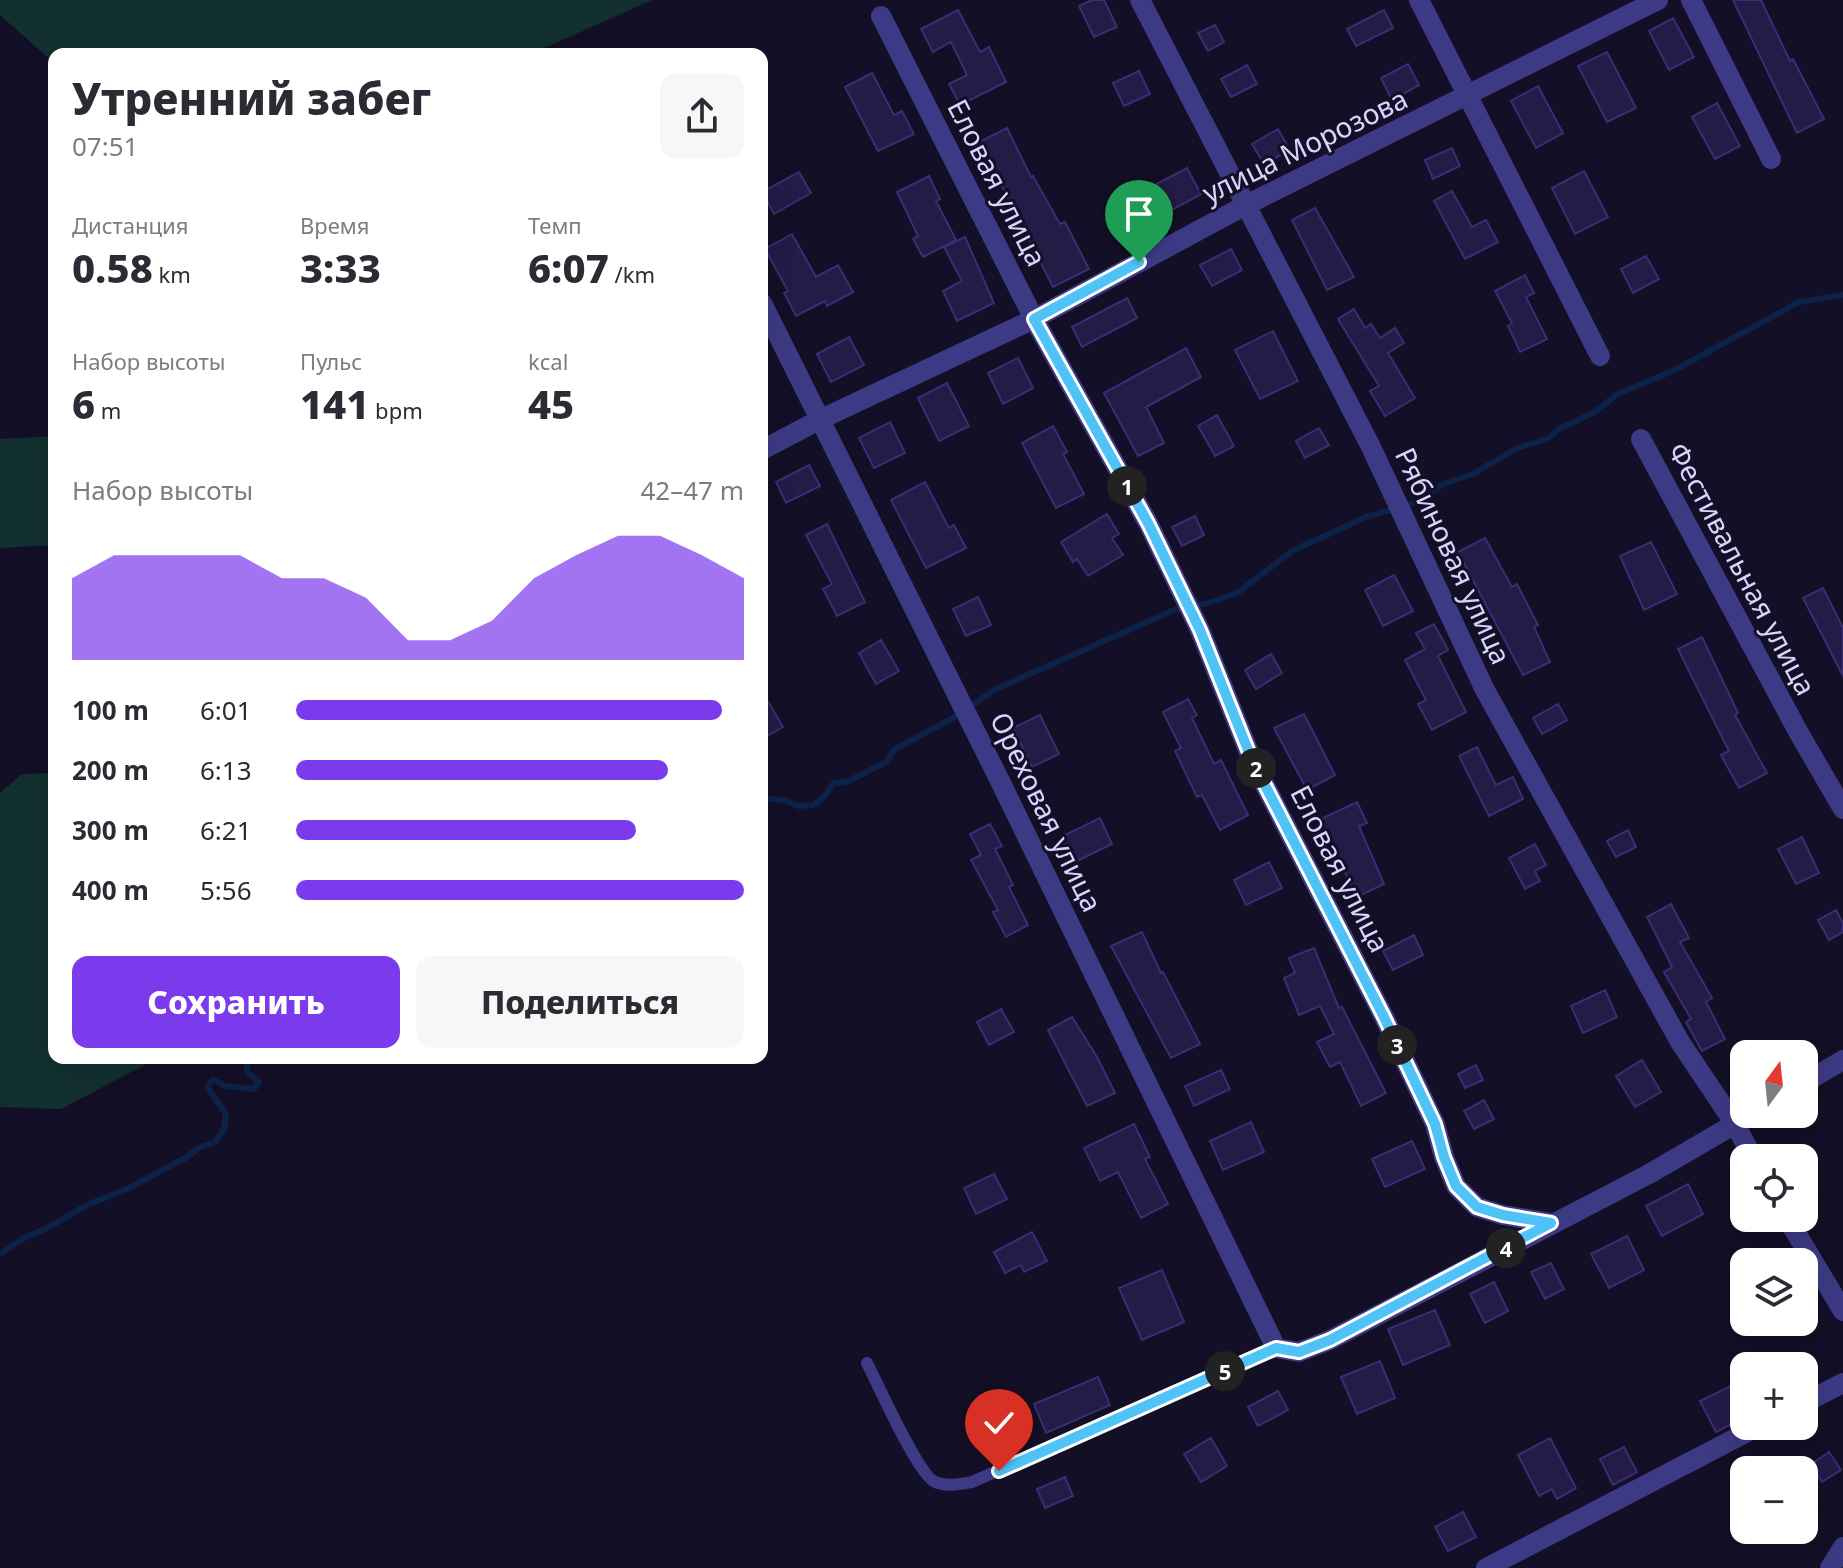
<!DOCTYPE html>
<html lang="ru">
<head>
<meta charset="utf-8">
<style>
  :root { --surface:#fff; --page:#f7f7f7; --text:#2b2b33; --muted:#7c7c81; --accent:#7c3aed }
  body { margin:0; font-family:"Noto Sans",sans-serif; background:var(--page); color:var(--text); height:100vh; display:flex; flex-direction:column; font-size:30px; white-space:nowrap }
  * { box-sizing:border-box; margin:0 }
  p { font-size:26px; color:var(--muted) }
  .icon { flex:none; width:44px; height:44px; fill:none; stroke:currentColor; stroke-width:2; stroke-linecap:round; stroke-linejoin:round }
  .map { position:relative; flex:1; overflow:hidden }
  .panel { position:absolute; left:48px; top:48px; width:720px; height:1016px; display:flex; flex-direction:column; background:var(--surface); border-radius:16px; box-shadow:0 8px 32px #0002 }
  .panel>* { flex:none }
  .needle { width:52px; rotate:15deg }
  .tools { position:absolute; left:1730px; top:1040px; display:grid; gap:16px }
  .tools a { display:grid; place-items:center; width:88px; height:88px; border-radius:16px; background:var(--surface); box-shadow:0 8px 32px #0002; font-size:40px }
  .pin { position:absolute; display:grid; place-items:center; width:68px; height:68px; color:#fff; margin:-82px -34px; border-radius:50% 50% 50% 0; rotate:-45deg; box-shadow:0 0 8px #0007 }
  .pin .icon { rotate:45deg }
  .km { position:absolute; width:40px; height:40px; margin:-20px; border-radius:50%; background:#222; color:#fff; font-size:22px; line-height:40px; text-align:center }
  .round { display:grid; place-items:center; flex:none; width:84px; height:84px; border-radius:16px; background:var(--page) }
  .head { display:flex; align-items:center; justify-content:space-between; height:136px; padding:0 24px }
  h1 { font-size:44px; font-weight:800; line-height:60px }
  .stats { display:grid; grid-template-columns:repeat(3,1fr); gap:12px; height:136px; padding:8px 24px }
  .stats div { display:grid; align-content:center }
  .stats b { font-size:40px; font-weight:800 }
  .stats small { font-size:22px; font-weight:400 }
  .stats p { font-size:22px }
  .chart { height:224px; padding:16px 24px }
  .chart p { display:flex; justify-content:space-between }
  .chart svg { width:100%; height:144px; margin-top:8px; fill:var(--accent); opacity:.7 }
  .action { display:flex; gap:16px; margin-top:auto; padding:16px 24px }
  .action a { flex:1; height:92px; border-radius:16px; background:var(--accent); color:#fff; font-size:32px; font-weight:800; line-height:92px; text-align:center }
  .action a+a { background:var(--page); color:var(--text) }
  ul { padding:0 24px; list-style:none; font-size:26px }
  li { display:grid; grid-template-columns:128px 96px 1fr; align-items:center; height:60px }
  li i { height:20px; border-radius:10px; background:var(--accent) }
  .map>svg:first-child { display:block }
  .green { fill:#12302f }
  .lines { fill:none; stroke-linecap:round; stroke-linejoin:round }
  .stream { stroke:#0c2248; stroke-width:6 }
  .building { fill:#241b47; stroke:#3b2d73; stroke-width:2 }
  .lane { stroke:#3d3a85; stroke-width:12 }
  .street { stroke:#3d3a85; stroke-width:20 }
  .route-casing { stroke:#fff; stroke-width:16 }
  .route { stroke:#4fc3f7; stroke-width:10 }
  .labels { text-anchor:middle; stroke-width:6; stroke-linejoin:round; paint-order:stroke }
  .street-label { font-size:28px; fill:#d9d4ff; stroke:#130f26 }
</style>
</head>
<body>
<div class="map">
<svg width="1843" height="1568" viewBox="0 0 1843 1568">
  <rect width="100%" height="100%" fill="#130f26"/>
  <!-- green -->
  <path class="green" d="M 0,0 L 652,0 L 531,54 L 54,54 L 54,63 L 0,15 Z
    M 54,436 L 54,545 L 0,548 L 0,439 Z
    M 54,773 L 54,1058 L 158,1058 L 61,1109 L 0,1107 L 0,793 L 22,774 Z"/>
  <g class="lines">
    <!-- stream -->
    <path class="stream" d="M 762,798 L 784,800 L 798,806 L 813,805 L 825,796 L 834,783 L 849,781 L 886,762 L 895,749 L 951,719 L 996,689 L 1174,610 L 1208,603 L 1237,593 L 1294,550 L 1366,517 L 1417,502 L 1443,484 L 1473,474 L 1517,448 L 1547,439 L 1559,429 L 1593,413 L 1618,394 L 1677,369 L 1799,302 L 1843,295
      M 0,1254 L 24,1238 L 49,1227 L 87,1205 L 127,1189 L 187,1157 L 200,1147 L 215,1142 L 224,1129 L 226,1114 L 207,1087 L 213,1079 L 225,1086 L 254,1089 L 259,1082 L 248,1073 L 246,1058"/>
  </g>
  <!-- building -->
  <path class="building" d="M 1092,0 L 1104,0 L 1117,27 L 1094,37 L 1079,6 Z
    M 1733,0 L 1761,0 L 1790,61 L 1793,59 L 1824,119 L 1797,133 Z
    M 958,10 L 980,52 L 989,47 L 1006,82 L 960,105 L 949,84 L 967,75 L 951,42 L 933,52 L 921,29 Z
    M 1384,10 L 1393,28 L 1356,46 L 1347,29 Z
    M 1673,18 L 1694,57 L 1669,70 L 1649,31 Z
    M 1215,25 L 1224,42 L 1208,51 L 1198,33 Z
    M 1607,52 L 1636,108 L 1607,122 L 1578,66 Z
    M 1408,64 L 1419,85 L 1392,100 L 1381,78 Z
    M 1247,65 L 1257,84 L 1231,97 L 1221,79 Z
    M 1139,71 L 1150,94 L 1124,106 L 1113,83 Z
    M 872,73 L 894,115 L 902,111 L 914,134 L 878,151 L 845,87 Z
    M 1538,86 L 1563,133 L 1536,148 L 1511,101 Z
    M 1717,103 L 1740,146 L 1715,159 L 1692,117 Z
    M 1007,128 L 1031,177 L 1033,176 L 1060,224 L 1065,222 L 1089,269 L 1053,287 L 979,142 Z
    M 1278,129 L 1290,150 L 1264,164 L 1252,144 Z
    M 1452,148 L 1460,166 L 1433,179 L 1425,160 Z
    M 1187,168 L 1201,194 L 1163,215 L 1149,188 Z
    M 1584,171 L 1608,217 L 1575,234 L 1552,188 Z
    M 799,172 L 811,193 L 774,214 L 762,192 Z
    M 929,176 L 940,199 L 936,201 L 956,240 L 923,257 L 913,239 L 918,236 L 897,192 Z
    M 1452,191 L 1472,227 L 1486,220 L 1498,242 L 1465,259 L 1434,201 Z
    M 1315,208 L 1354,277 L 1327,290 L 1292,220 Z
    M 792,234 L 816,277 L 838,265 L 853,292 L 827,306 L 825,301 L 796,316 L 784,293 L 788,291 L 765,249 Z
    M 965,237 L 994,303 L 957,321 L 943,291 L 962,281 L 944,247 Z
    M 1231,249 L 1242,270 L 1212,286 L 1200,265 Z
    M 1646,256 L 1659,279 L 1633,293 L 1621,269 Z
    M 1525,275 L 1534,293 L 1526,297 L 1547,339 L 1520,352 L 1508,326 L 1512,323 L 1495,291 Z
    M 1127,298 L 1137,318 L 1082,347 L 1072,327 Z
    M 1354,309 L 1365,328 L 1371,324 L 1380,338 L 1395,328 L 1404,343 L 1388,353 L 1415,398 L 1385,416 L 1370,391 L 1379,386 L 1338,319 Z
    M 1273,331 L 1298,381 L 1260,399 L 1235,350 Z
    M 849,337 L 864,365 L 831,382 L 817,354 Z
    M 1186,348 L 1201,377 L 1146,407 L 1164,443 L 1138,456 L 1104,393 Z
    M 1018,358 L 1033,388 L 1003,404 L 988,373 Z
    M 947,383 L 969,426 L 939,441 L 918,398 Z
    M 1217,415 L 1234,446 L 1215,456 L 1198,426 Z
    M 890,422 L 905,453 L 874,468 L 859,438 Z
    M 1053,426 L 1067,452 L 1063,454 L 1084,494 L 1056,508 L 1022,443 Z
    M 1319,428 L 1329,445 L 1305,458 L 1296,441 Z
    M 809,465 L 820,486 L 786,503 L 776,482 Z
    M 925,482 L 949,528 L 954,525 L 966,548 L 926,568 L 891,500 Z
    M 1107,514 L 1119,534 L 1112,538 L 1123,555 L 1088,576 L 1077,559 L 1073,562 L 1061,542 Z
    M 1195,516 L 1204,535 L 1182,546 L 1172,527 Z
    M 827,524 L 865,602 L 837,616 L 823,589 L 832,584 L 806,535 Z
    M 1485,538 L 1512,587 L 1517,584 L 1538,625 L 1534,627 L 1550,662 L 1523,675 L 1458,552 Z
    M 1651,542 L 1677,594 L 1644,610 L 1620,556 Z
    M 1394,575 L 1413,611 L 1383,626 L 1365,590 Z
    M 1823,588 L 1843,628 L 1843,676 L 1803,598 Z
    M 978,597 L 991,625 L 966,636 L 953,609 Z
    M 1434,624 L 1448,650 L 1438,656 L 1466,712 L 1432,730 L 1418,704 L 1426,700 L 1405,660 L 1425,649 L 1416,633 Z
    M 1702,637 L 1738,713 L 1735,715 L 1767,773 L 1739,788 L 1721,755 L 1729,751 L 1678,649 Z
    M 881,640 L 899,671 L 876,684 L 859,653 Z
    M 1271,654 L 1282,673 L 1256,689 L 1245,670 Z
    M 762,691 L 783,727 L 762,739 Z
    M 1188,699 L 1197,715 L 1192,718 L 1214,764 L 1221,760 L 1248,815 L 1220,830 L 1202,795 L 1197,797 L 1175,751 L 1181,748 L 1163,712 Z
    M 1558,704 L 1567,720 L 1542,734 L 1533,718 Z
    M 1304,714 L 1335,775 L 1307,790 L 1274,728 Z
    M 1040,715 L 1059,754 L 1032,767 L 1013,728 Z
    M 1477,747 L 1496,785 L 1513,777 L 1523,799 L 1489,816 L 1459,756 Z
    M 1357,802 L 1367,823 L 1359,826 L 1384,884 L 1357,897 L 1319,820 Z
    M 1100,818 L 1112,844 L 1073,863 L 1061,837 Z
    M 990,824 L 1002,846 L 995,849 L 1013,885 L 1009,887 L 1028,925 L 1006,937 L 993,912 L 998,910 L 971,860 L 981,855 L 970,834 Z
    M 1628,830 L 1636,847 L 1616,857 L 1607,841 Z
    M 1802,837 L 1819,873 L 1796,884 L 1778,849 Z
    M 1535,844 L 1546,865 L 1535,871 L 1540,881 L 1525,889 L 1509,858 Z
    M 1269,862 L 1282,888 L 1246,905 L 1234,880 Z
    M 1671,904 L 1689,938 L 1680,942 L 1712,998 L 1706,1002 L 1725,1039 L 1702,1051 L 1686,1022 L 1691,1019 L 1664,972 L 1672,967 L 1647,917 Z
    M 1836,910 L 1843,923 L 1843,932 L 1829,940 L 1818,920 Z
    M 1142,932 L 1161,973 L 1163,972 L 1200,1044 L 1171,1058 L 1111,946 Z
    M 1414,935 L 1423,955 L 1393,970 L 1383,951 Z
    M 1314,948 L 1339,1008 L 1342,1007 L 1386,1093 L 1361,1106 L 1340,1062 L 1330,1067 L 1317,1042 L 1334,1034 L 1320,1006 L 1299,1015 L 1284,978 L 1295,973 L 1289,958 Z
    M 1605,990 L 1617,1017 L 1583,1033 L 1571,1006 Z
    M 1001,1009 L 1014,1032 L 989,1045 L 977,1022 Z
    M 1072,1017 L 1097,1057 L 1115,1093 L 1087,1106 L 1048,1030 Z
    M 1642,1060 L 1661,1092 L 1635,1107 L 1616,1076 Z
    M 1476,1065 L 1483,1080 L 1465,1088 L 1458,1074 Z
    M 1221,1070 L 1230,1089 L 1194,1106 L 1185,1086 Z
    M 1484,1100 L 1494,1119 L 1474,1129 L 1464,1111 Z
    M 1251,1122 L 1264,1152 L 1223,1170 L 1210,1141 Z
    M 1134,1124 L 1150,1157 L 1145,1159 L 1168,1204 L 1141,1218 L 1118,1172 L 1100,1181 L 1084,1148 Z
    M 1412,1141 L 1425,1169 L 1385,1187 L 1372,1159 Z
    M 994,1174 L 1007,1199 L 976,1214 L 964,1188 Z
    M 1688,1184 L 1703,1214 L 1662,1236 L 1646,1206 Z
    M 1032,1232 L 1047,1261 L 1024,1272 L 1021,1265 L 1005,1273 L 994,1252 Z
    M 1627,1236 L 1644,1270 L 1609,1288 L 1591,1254 Z
    M 1551,1263 L 1564,1289 L 1545,1299 L 1531,1272 Z
    M 1162,1270 L 1184,1322 L 1142,1340 L 1119,1288 Z
    M 1494,1282 L 1508,1311 L 1485,1323 L 1470,1294 Z
    M 1435,1310 L 1450,1345 L 1403,1365 L 1388,1329 Z
    M 1380,1361 L 1395,1398 L 1357,1414 L 1341,1377 Z
    M 1098,1377 L 1110,1405 L 1046,1433 L 1034,1404 Z
    M 1735,1384 L 1744,1402 L 1744,1418 L 1716,1432 L 1700,1401 Z
    M 1278,1391 L 1288,1410 L 1258,1426 L 1248,1407 Z
    M 1211,1438 L 1227,1466 L 1201,1482 L 1184,1454 Z
    M 1550,1438 L 1576,1488 L 1557,1499 L 1552,1489 L 1539,1496 L 1518,1455 Z
    M 1624,1447 L 1637,1472 L 1613,1485 L 1600,1459 Z
    M 1829,1452 L 1841,1470 L 1822,1482 L 1810,1465 Z
    M 1065,1477 L 1073,1496 L 1045,1508 L 1037,1489 Z
    M 1463,1512 L 1476,1537 L 1448,1551 L 1435,1527 Z"/>
  <g class="lines">
    <!-- lane -->
    <path class="lane" d="M 867,1363 C 878,1384 918,1475 935,1482 C 947,1487 960,1484 972,1482 L 1276,1348"/>
    <!-- street -->
    <path class="street" d="M 1140,0 L 1370,445 L 1485,690 L 1680,1042 L 1735,1124 L 1753,1158
      M 1419,0 L 1600,356
      M 1691,0 L 1771,159
      M 881,16 L 1034,319 L 1148,523 L 1200,630 L 1252,760 L 1384,1017 L 1435,1124 L 1444,1157 L 1456,1186 L 1477,1207 L 1503,1215 L 1551,1223
      M 762,303 L 1000,781 L 1276,1348 L 1299,1352 L 1330,1340 L 1649,1174 L 1752,1114
      M 1641,439 L 1800,735 L 1843,809
      M 762,450 L 819,420 L 1034,319 L 1244,206 L 1658,0
      M 1804,1083 L 1843,1060
      M 1787,1218 L 1843,1311
      M 1804,1403 L 1843,1383
      M 1486,1568 L 1759,1426
      M 1830,1568 L 1843,1547"/>
  </g>
  <g class="lines">
    <defs>
      <path id="route" d="M 999,1471 L 1276,1348 L 1299,1352 L 1330,1340 L 1551,1223 L 1503,1215 L 1477,1207 L 1456,1186 L 1444,1157 L 1435,1124 L 1384,1017 L 1252,760 L 1200,630 L 1148,523 L 1034,319 L 1139,262"/>
    </defs>
    <!-- route casing -->
    <use href="#route" class="route-casing"/>
    <!-- route -->
    <use href="#route" class="route"/>
  </g>
  <g class="labels">
    <!-- street labels -->
    <g class="street-label">
      <text transform="translate(1305 146) rotate(-26)" y="10">улица Морозова</text>
      <text transform="translate(997 183) rotate(63)" y="10">Еловая улица</text>
      <text transform="translate(1453 556) rotate(65)" y="10">Рябиновая улица</text>
      <text transform="translate(1742 569) rotate(62)" y="10">Фестивальная улица</text>
      <text transform="translate(1046 812) rotate(64)" y="10">Ореховая улица</text>
      <text transform="translate(1340 869) rotate(63)" y="10">Еловая улица</text>
    </g>
  </g>
</svg>
<div class="tools">
<a><svg class="needle" viewBox="-14 -14 28 28"><path d="M0-13l5 13h-10z" fill="#e53935"/><path d="M0 13l5-13h-10z" fill="#7c7c81"/></svg></a>
<a><svg class="icon" aria-label="locate" viewBox="0 0 24 24"><circle cx="12" cy="12" r="6"/><path d="M12 2v4M12 18v4M2 12h4M18 12h4"/></svg></a>
<a><svg class="icon" aria-label="layers" viewBox="0 0 24 24"><path d="M12 4l9 5-9 5-9-5zM3 14l9 5 9-5"/></svg></a>
<a>+</a>
<a>−</a>
</div>
<div class="pin" style="left:1139px;top:262px;background:#1e9e55"><svg class="icon" aria-label="arrive" viewBox="0 0 24 24"><path d="M6 21V4h12l-3 4 3 4H6"/></svg></div>
<div class="pin" style="left:999px;top:1471px;background:#d93025"><svg class="icon" aria-label="check" viewBox="0 0 24 24"><path d="M5 12l5 5 9-10"/></svg></div>
<b class="km" style="left:1127px;top:486px">1</b>
<b class="km" style="left:1256px;top:768px">2</b>
<b class="km" style="left:1397px;top:1045px">3</b>
<b class="km" style="left:1506px;top:1248px">4</b>
<b class="km" style="left:1225px;top:1371px">5</b>
<section class="panel">
<div class="head"><div><h1>Утренний забег</h1><p>07:51</p></div><a class="round"><svg class="icon" aria-label="share" viewBox="0 0 24 24"><path d="M12 15V3M7 8l5-5 5 5M5 13v7h14v-7"/></svg></a></div>
<div class="stats">
<div><p>Дистанция</p><b>0.58<small> km</small></b></div>
<div><p>Время</p><b>3:33</b></div>
<div><p>Темп</p><b>6:07<small> /km</small></b></div>
</div>
<div class="stats">
<div><p>Набор высоты</p><b>6<small> m</small></b></div>
<div><p>Пульс</p><b>141<small> bpm</small></b></div>
<div><p>kcal</p><b>45</b></div>
</div>
<div class="chart"><p><span>Набор высоты</span>42–47 m</p>
<svg viewBox="0 0 160 44" preserveAspectRatio="none"><path d="M0 44V19L10 12L20 12L30 12L40 12L50 19L60 19L70 25L80 38L90 38L100 32L110 19L120 12L130 6L140 6L150 12L160 19V44z"/></svg>
</div>
<ul>
<li><b>100 m</b>6:01<i style="width:95%"></i></li>
<li><b>200 m</b>6:13<i style="width:83%"></i></li>
<li><b>300 m</b>6:21<i style="width:76%"></i></li>
<li><b>400 m</b>5:56<i style="width:100%"></i></li>
</ul>
<div class="action"><a>Сохранить</a><a>Поделиться</a></div>
</section>
</div>
</body>
</html>
